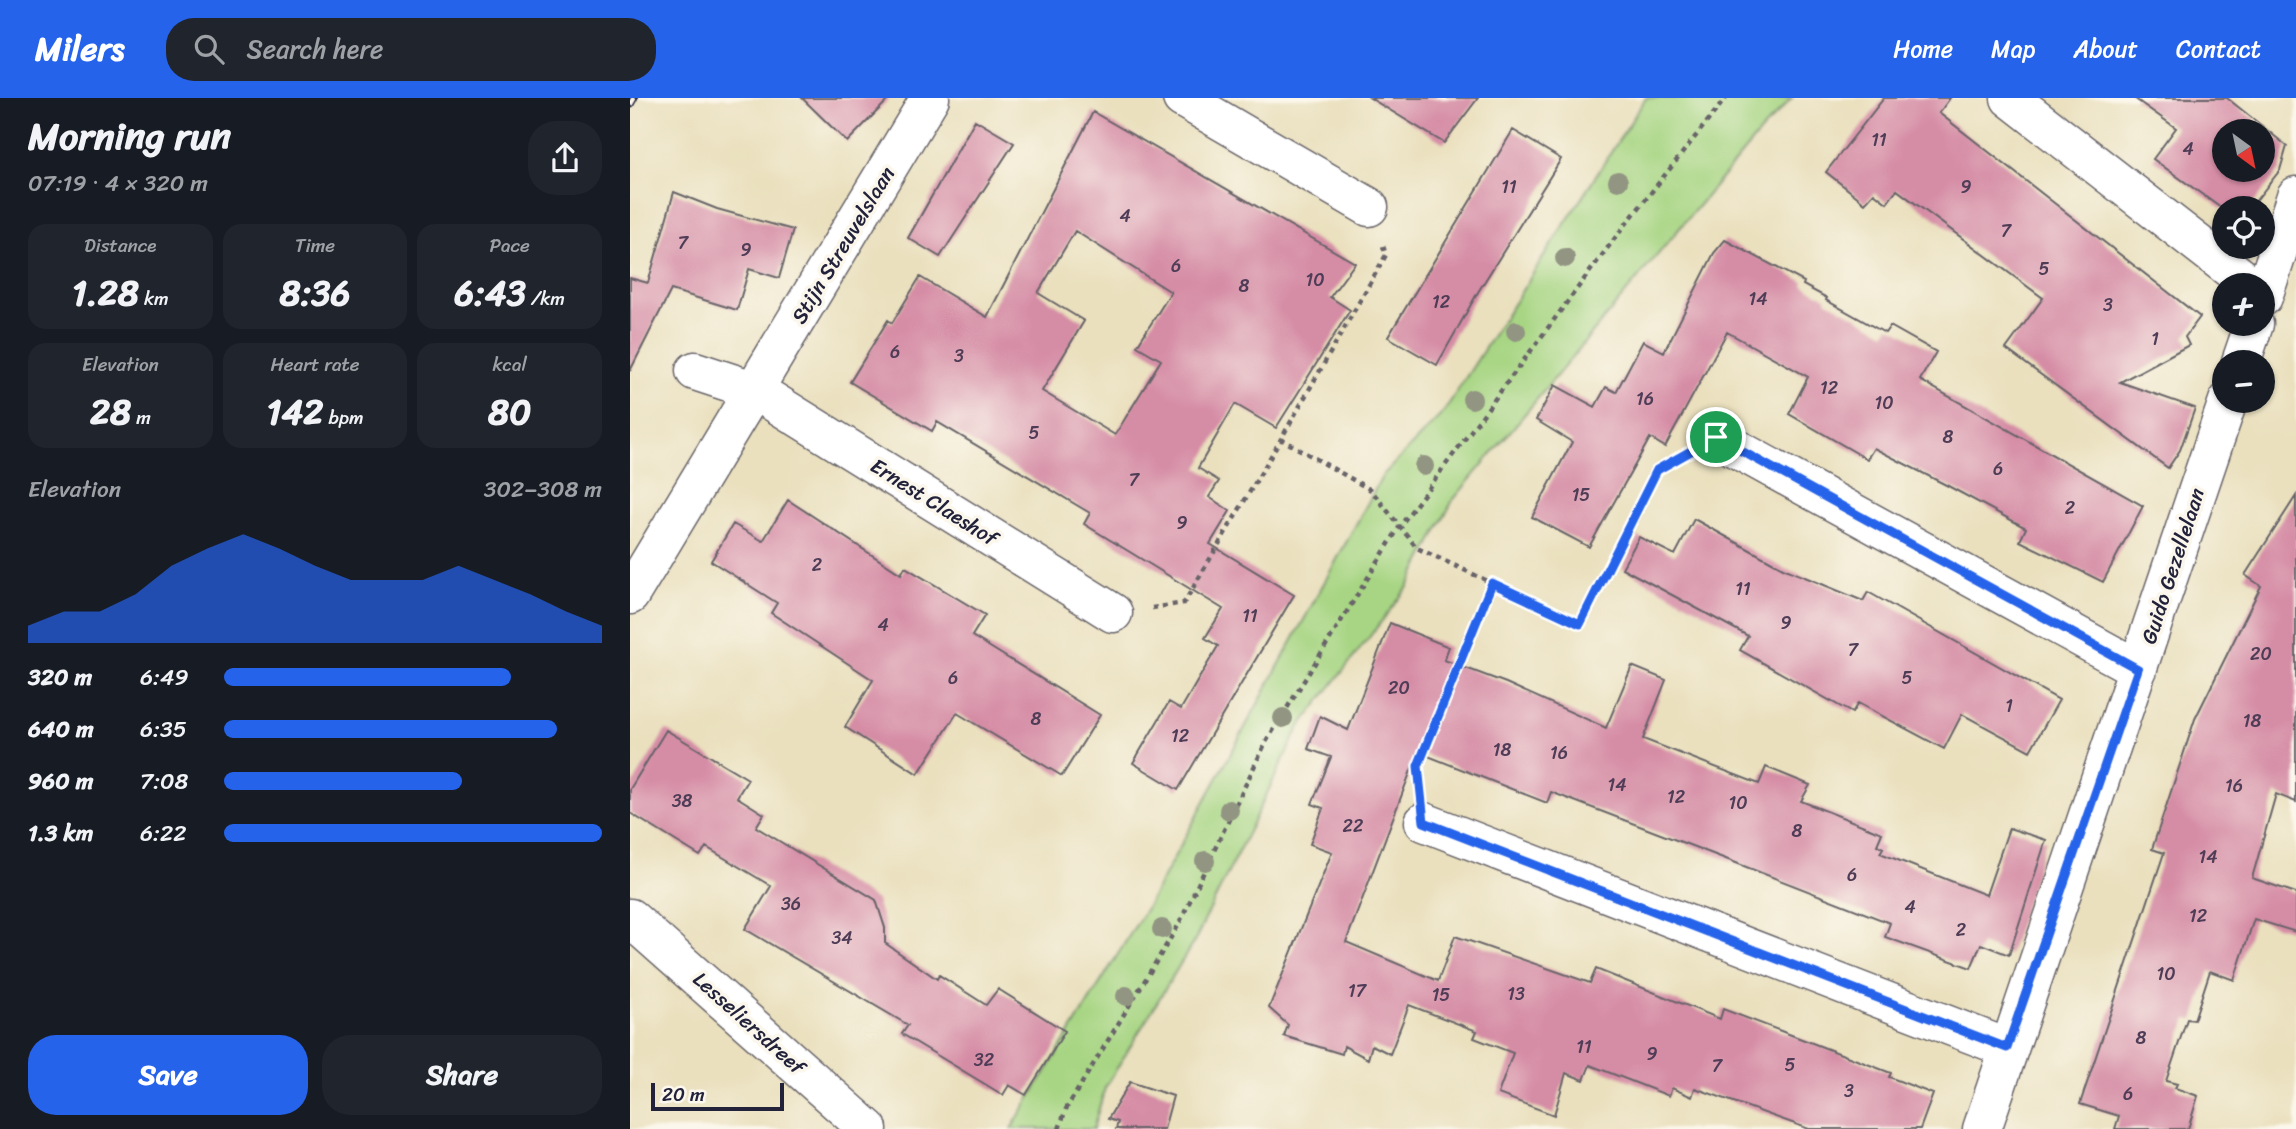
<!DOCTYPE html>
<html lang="en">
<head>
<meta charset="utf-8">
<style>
  :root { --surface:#171b24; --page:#20242c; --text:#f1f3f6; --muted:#9ea1a6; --accent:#2563eb }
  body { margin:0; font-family:Sriracha,sans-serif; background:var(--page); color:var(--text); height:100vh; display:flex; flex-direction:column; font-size:26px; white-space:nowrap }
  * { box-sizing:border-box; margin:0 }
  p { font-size:23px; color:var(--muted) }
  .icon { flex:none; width:38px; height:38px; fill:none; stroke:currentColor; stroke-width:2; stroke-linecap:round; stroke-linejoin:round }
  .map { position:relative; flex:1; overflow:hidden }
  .panel { display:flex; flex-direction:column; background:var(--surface); width:630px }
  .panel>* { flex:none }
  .needle { width:46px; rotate:147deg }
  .tools { position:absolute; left:1582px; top:21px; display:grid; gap:14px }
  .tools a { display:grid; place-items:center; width:63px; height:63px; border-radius:50%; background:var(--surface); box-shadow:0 2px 5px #0004; font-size:35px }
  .scale { position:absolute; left:21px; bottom:18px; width:133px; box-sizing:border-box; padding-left:7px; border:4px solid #22223b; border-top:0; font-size:19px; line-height:24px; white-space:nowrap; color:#22223b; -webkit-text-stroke:5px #fbf7ec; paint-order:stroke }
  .pin { position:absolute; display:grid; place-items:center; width:60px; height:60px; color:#fff; margin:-30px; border:4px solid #fff; border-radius:50%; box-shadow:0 2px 7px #0007 }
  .round { display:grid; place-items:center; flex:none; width:74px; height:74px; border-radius:28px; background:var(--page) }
  .summary { display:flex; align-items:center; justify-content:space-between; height:119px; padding:0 28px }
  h1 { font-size:38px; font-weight:700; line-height:52px }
  .metrics { display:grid; grid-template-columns:repeat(3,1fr); gap:10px; height:119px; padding:7px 28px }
  .metrics div { display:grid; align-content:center; border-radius:18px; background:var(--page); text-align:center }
  .metrics b { font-size:35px; font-weight:700 }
  .metrics small { font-size:19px; font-weight:400 }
  .metrics p { font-size:19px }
  .chart { height:196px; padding:14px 28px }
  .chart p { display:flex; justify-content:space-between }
  .chart svg { width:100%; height:126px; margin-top:7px; fill:var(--accent); opacity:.7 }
  .button { display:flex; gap:14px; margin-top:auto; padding:14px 28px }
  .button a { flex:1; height:80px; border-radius:28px; background:var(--accent); color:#fff; font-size:28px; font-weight:700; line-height:80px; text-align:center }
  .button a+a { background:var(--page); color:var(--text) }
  ul { padding:0 28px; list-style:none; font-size:23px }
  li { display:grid; grid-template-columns:112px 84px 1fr; align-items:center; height:52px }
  li i { height:18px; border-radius:9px; background:var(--accent) }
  header { display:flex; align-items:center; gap:42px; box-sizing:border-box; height:98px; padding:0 35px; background:var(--accent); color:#fff }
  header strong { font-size:33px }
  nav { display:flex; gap:38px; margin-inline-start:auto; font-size:24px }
  .search { width:490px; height:63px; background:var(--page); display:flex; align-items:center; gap:18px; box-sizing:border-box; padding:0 24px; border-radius:28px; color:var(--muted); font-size:26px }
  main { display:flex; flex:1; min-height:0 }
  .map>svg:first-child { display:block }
  .green { fill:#a7d583; stroke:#647c5f; stroke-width:2 }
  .building { fill:#d58ca5; fill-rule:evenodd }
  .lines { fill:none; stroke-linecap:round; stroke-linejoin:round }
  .minor-casing { stroke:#686469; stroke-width:41 }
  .path { stroke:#686469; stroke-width:4.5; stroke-dasharray:5 5; stroke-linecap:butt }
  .minor { stroke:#fff; stroke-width:38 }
  .rail-casing { stroke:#22223b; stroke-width:8 }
  .rail { stroke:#fbf7ec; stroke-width:5; stroke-dasharray:16; stroke-linecap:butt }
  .tree { fill:#929582 }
  .route-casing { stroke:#fff; stroke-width:14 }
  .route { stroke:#2563eb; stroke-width:9 }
  .labels { text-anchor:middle; stroke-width:7; stroke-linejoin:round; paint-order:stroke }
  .number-label { font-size:18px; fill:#4f3c56 }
  .street-label { font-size:21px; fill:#22223b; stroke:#fbf7ec }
</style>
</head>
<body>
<header>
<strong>Milers</strong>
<div class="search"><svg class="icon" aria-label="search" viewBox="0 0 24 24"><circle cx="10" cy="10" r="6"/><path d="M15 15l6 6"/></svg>Search here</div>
<nav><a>Home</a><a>Map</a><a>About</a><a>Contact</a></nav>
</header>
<main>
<section class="panel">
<div class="summary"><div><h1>Morning run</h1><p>07:19 · 4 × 320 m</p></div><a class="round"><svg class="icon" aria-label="share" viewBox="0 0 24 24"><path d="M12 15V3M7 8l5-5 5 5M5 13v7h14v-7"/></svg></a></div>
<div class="metrics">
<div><p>Distance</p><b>1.28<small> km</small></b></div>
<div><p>Time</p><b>8:36</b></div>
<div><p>Pace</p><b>6:43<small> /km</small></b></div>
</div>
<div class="metrics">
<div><p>Elevation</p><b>28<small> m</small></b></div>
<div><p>Heart rate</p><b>142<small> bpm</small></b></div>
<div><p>kcal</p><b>80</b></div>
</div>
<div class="chart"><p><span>Elevation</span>302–308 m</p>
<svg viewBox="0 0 160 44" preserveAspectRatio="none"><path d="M0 44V38L10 33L20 33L30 27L40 17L50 11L60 6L70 11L80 17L90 22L100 22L110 22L120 17L130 22L140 27L150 33L160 38V44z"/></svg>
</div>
<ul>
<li><b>320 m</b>6:49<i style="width:76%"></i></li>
<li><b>640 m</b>6:35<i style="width:88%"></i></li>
<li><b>960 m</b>7:08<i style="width:63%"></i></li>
<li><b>1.3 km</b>6:22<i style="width:100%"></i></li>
</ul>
<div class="button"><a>Save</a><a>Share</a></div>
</section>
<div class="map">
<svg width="1666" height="1031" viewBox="0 0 1666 1031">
  <rect width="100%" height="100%" fill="#fbf7ec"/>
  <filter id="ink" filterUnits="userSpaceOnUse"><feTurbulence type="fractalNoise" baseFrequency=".0143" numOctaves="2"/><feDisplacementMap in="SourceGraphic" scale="14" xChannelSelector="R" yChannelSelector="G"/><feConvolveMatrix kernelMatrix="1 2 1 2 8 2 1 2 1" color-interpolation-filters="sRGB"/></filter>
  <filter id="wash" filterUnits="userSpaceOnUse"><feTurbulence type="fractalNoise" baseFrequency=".00686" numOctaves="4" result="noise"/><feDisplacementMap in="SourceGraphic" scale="28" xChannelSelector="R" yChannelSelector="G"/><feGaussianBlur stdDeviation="1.57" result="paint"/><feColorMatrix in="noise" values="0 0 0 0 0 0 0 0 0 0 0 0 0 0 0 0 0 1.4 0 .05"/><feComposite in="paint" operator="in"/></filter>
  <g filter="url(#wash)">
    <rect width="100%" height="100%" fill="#eae0be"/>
    <!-- green -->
    <path class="green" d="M 1016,0 L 1162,0 L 1130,34 L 823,402 L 778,489 L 669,630 L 566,840 L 475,990 L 463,1031 L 381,1031 L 518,807 L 753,377 L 813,315 Z"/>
    <g id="blocks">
      <!-- building -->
      <path class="building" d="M 172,0 L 260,0 L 217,44 Z
        M 740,0 L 848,0 L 814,45 Z
        M 1254,0 L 1320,0 L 1309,15 L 1570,219 L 1555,239 L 1559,247 L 1490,284 L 1565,310 L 1550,352 L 1538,370 L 1376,251 L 1413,200 L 1267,92 L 1257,105 L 1244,95 L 1235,105 L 1196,74 Z
        M 1504,0 L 1597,0 L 1657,48 L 1650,72 L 1620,110 L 1591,110 L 1523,61 L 1546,30 ZM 1594,33 L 1633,33 L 1633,72 L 1594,72 Z
        M 463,14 L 725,165 L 700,199 L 720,212 L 646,330 L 605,306 L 568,370 L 589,383 L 579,399 L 600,413 L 580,446 L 664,497 L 548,692 L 503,665 L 539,604 L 551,611 L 568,582 L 588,548 L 575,540 L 593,511 L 454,426 L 460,415 L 307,324 L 302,333 L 220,284 L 258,222 L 262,225 L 290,179 L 357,219 ZM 445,133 L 541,194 L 507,248 L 531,262 L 485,337 L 412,293 L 454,223 L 408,195 Z
        M 345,22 L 384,45 L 310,159 L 278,140 Z
        M 883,32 L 931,61 L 848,194 L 807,267 L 758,239 Z
        M 44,94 L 87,111 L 163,132 L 149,180 L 119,171 L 107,212 L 41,192 L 0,273 L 0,180 L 18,185 Z
        M 1095,142 L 1174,184 L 1173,187 L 1197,200 L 1196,202 L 1255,235 L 1260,228 L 1306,254 L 1290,282 L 1513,408 L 1473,484 L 1390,443 L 1396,430 L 1320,389 L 1244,350 L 1237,361 L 1159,316 L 1178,279 L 1097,234 L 1035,349 L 1020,340 L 959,449 L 902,419 L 942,344 L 906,322 L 925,287 L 965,309 L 976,289 L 986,294 L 1013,243 L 1034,254 L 1084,155 Z
        M 1666,398 L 1666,704 L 1646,696 L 1622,780 L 1666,795 L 1666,834 L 1624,821 L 1604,882 L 1580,873 L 1564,922 L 1557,921 L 1536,983 L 1547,986 L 1545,990 L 1568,998 L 1558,1031 L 1485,1031 L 1489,1018 L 1450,1006 L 1534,755 L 1522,751 L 1565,621 L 1631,488 L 1615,477 Z
        M 158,402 L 271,476 L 275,469 L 355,517 L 342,538 L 470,617 L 432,678 L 327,615 L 288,676 L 215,629 L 243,582 L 141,515 L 147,505 L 81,463 L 103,426 L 133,443 Z
        M 1064,421 L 1153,470 L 1233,503 L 1238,494 L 1429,602 L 1400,653 L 1332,616 L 1314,651 L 1228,605 L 1222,615 L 1110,552 L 1118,538 L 992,470 L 1009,439 L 1045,457 Z
        M 760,525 L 819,549 L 814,562 L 876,585 L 976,630 L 1002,568 L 1036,582 L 1013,641 L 1129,686 L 1136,669 L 1180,687 L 1171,703 L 1252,735 L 1247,747 L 1253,750 L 1250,755 L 1356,797 L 1379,730 L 1416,742 L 1379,857 L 1351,846 L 1341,870 L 1255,839 L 1260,825 L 1101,763 L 921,694 L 917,705 L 788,654 L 716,844 L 808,883 L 825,838 L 960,885 L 966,871 L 1090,921 L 1093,911 L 1261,975 L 1259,979 L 1303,996 L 1290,1031 L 1179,1031 L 1065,990 L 1062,999 L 1042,990 L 1039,998 L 960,967 L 954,982 L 936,975 L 924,1017 L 868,996 L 883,955 L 844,940 L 847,933 L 779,907 L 760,956 L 742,947 L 738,961 L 714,948 L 712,956 L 654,938 L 658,927 L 639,910 L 702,754 L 680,746 L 693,710 L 682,706 L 701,659 L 678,651 L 690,618 L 718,632 Z
        M 36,632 L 118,681 L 107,699 L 134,716 L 126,729 L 246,802 L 255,830 L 255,845 L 307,881 L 309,877 L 356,907 L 368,891 L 435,933 L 396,997 L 379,987 L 373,997 L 272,936 L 278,927 L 115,831 L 141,788 L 76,749 L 70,758 L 0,715 L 0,691 Z
        M 500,984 L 543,998 L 534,1031 L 486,1031 L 488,1024 L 478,1021 Z"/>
    </g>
  </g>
  <g filter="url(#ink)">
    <use href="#blocks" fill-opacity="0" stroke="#686469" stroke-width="2"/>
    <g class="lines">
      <defs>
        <path id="minor" d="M 552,0 L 739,109
          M 1380,0 L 1621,187
          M 1633,199 L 1666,98
          M 1611,264 L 1624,226
          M 65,273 L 126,293 L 483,515
          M 1085,339 L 1508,571
          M 0,497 L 300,0
          M 794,724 L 1377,950
          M 0,820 L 238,1031
          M 1352,1031 L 1598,303"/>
      </defs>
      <!-- minor casing -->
      <use href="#minor" class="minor-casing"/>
      <!-- path -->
      <path class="path" d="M 753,148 L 756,157 L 651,341 L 741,392 L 787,450 L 950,526 L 1027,372 L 1051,358
        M 522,510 L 554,505 L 651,341
        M 789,683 L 788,668 L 862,485
        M 429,1031 L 436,1011 L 548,828 L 636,644 L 770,428 L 985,140 L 1096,0"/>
      <!-- minor -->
      <use href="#minor" class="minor"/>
      <defs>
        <path id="rail" d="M 0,7 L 4,0"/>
      </defs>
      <!-- rail casing -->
      <use href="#rail" class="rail-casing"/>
      <!-- rail -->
      <use href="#rail" class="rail"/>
    </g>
    <!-- trees -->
    <g class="tree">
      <circle cx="988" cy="83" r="10"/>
      <circle cx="935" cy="160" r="10"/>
      <circle cx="886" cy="233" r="10"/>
      <circle cx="842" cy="301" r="10"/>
      <circle cx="794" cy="368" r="10"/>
      <circle cx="653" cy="620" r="10"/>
      <circle cx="599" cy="712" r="10"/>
      <circle cx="575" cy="763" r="10"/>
      <circle cx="532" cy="831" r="10"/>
      <circle cx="496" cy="898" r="10"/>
    </g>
  </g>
  <g class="lines" filter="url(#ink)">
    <defs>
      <path id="route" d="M 1086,339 L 1508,571 L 1377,950 L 794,724 L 788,668 L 862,485 L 950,526 L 1027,372 Z"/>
    </defs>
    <!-- route casing -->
    <use href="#route" class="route-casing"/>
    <!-- route -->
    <use href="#route" class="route"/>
  </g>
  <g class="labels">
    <!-- number labels -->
    <g class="number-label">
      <text x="1249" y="48">11</text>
      <text x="1558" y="57">4</text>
      <text x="879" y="95">11</text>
      <text x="1336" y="95">9</text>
      <text x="495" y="124">4</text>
      <text x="1376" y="139">7</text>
      <text x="53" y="151">7</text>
      <text x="116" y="158">9</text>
      <text x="546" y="174">6</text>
      <text x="1414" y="177">5</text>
      <text x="685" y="188">10</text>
      <text x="614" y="194">8</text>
      <text x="1128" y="207">14</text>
      <text x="811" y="210">12</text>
      <text x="1478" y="213">3</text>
      <text x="1525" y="247">1</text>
      <text x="265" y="260">6</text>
      <text x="329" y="264">3</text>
      <text x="1199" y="296">12</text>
      <text x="1015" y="307">16</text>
      <text x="1254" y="311">10</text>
      <text x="404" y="341">5</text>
      <text x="1318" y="345">8</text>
      <text x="1368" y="377">6</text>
      <text x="504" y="388">7</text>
      <text x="951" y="403">15</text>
      <text x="1440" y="416">2</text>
      <text x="552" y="431">9</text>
      <text x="187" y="473">2</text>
      <text x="1113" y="497">11</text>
      <text x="620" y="524">11</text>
      <text x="1156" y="531">9</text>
      <text x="253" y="533">4</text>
      <text x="1223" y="558">7</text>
      <text x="1631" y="562">20</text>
      <text x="323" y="586">6</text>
      <text x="1277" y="586">5</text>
      <text x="769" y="596">20</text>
      <text x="1379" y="614">1</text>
      <text x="406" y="627">8</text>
      <text x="1622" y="629">18</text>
      <text x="550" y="644">12</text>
      <text x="872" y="658">18</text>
      <text x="929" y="661">16</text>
      <text x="987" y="693">14</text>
      <text x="1604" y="694">16</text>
      <text x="1046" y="705">12</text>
      <text x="52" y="709">38</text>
      <text x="1108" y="711">10</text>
      <text x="723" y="734">22</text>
      <text x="1167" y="739">8</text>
      <text x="1578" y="765">14</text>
      <text x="1222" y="783">6</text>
      <text x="161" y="812">36</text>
      <text x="1280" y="815">4</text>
      <text x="1568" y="824">12</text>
      <text x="1331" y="838">2</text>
      <text x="212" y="846">34</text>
      <text x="1536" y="882">10</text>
      <text x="727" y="899">17</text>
      <text x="886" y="902">13</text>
      <text x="811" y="903">15</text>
      <text x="1511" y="946">8</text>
      <text x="954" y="955">11</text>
      <text x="1022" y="962">9</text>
      <text x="354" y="968">32</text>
      <text x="1160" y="973">5</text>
      <text x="1087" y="974">7</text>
      <text x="1219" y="999">3</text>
      <text x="1498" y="1002">6</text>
    </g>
    <!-- street labels -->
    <g class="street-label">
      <text transform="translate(213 147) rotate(-59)" y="7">Stijn Streuvelslaan</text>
      <text transform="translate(304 404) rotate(32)" y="7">Ernest Claeshof</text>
      <text transform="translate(1543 468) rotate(-72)" y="7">Guido Gezellelaan</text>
      <text transform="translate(119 925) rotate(42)" y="7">Lesseliersdreef</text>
    </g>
  </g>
</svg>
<div class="tools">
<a><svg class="needle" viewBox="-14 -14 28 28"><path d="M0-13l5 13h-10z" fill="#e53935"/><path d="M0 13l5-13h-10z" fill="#9ea1a6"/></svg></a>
<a><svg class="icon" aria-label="locate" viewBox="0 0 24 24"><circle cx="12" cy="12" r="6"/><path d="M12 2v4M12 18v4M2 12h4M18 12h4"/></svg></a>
<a>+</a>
<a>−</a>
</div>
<div class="scale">20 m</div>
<div class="pin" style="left:1086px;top:339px;background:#1e9e55"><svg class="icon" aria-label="arrive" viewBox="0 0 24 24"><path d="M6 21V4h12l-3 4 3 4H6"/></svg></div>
</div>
</main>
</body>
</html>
